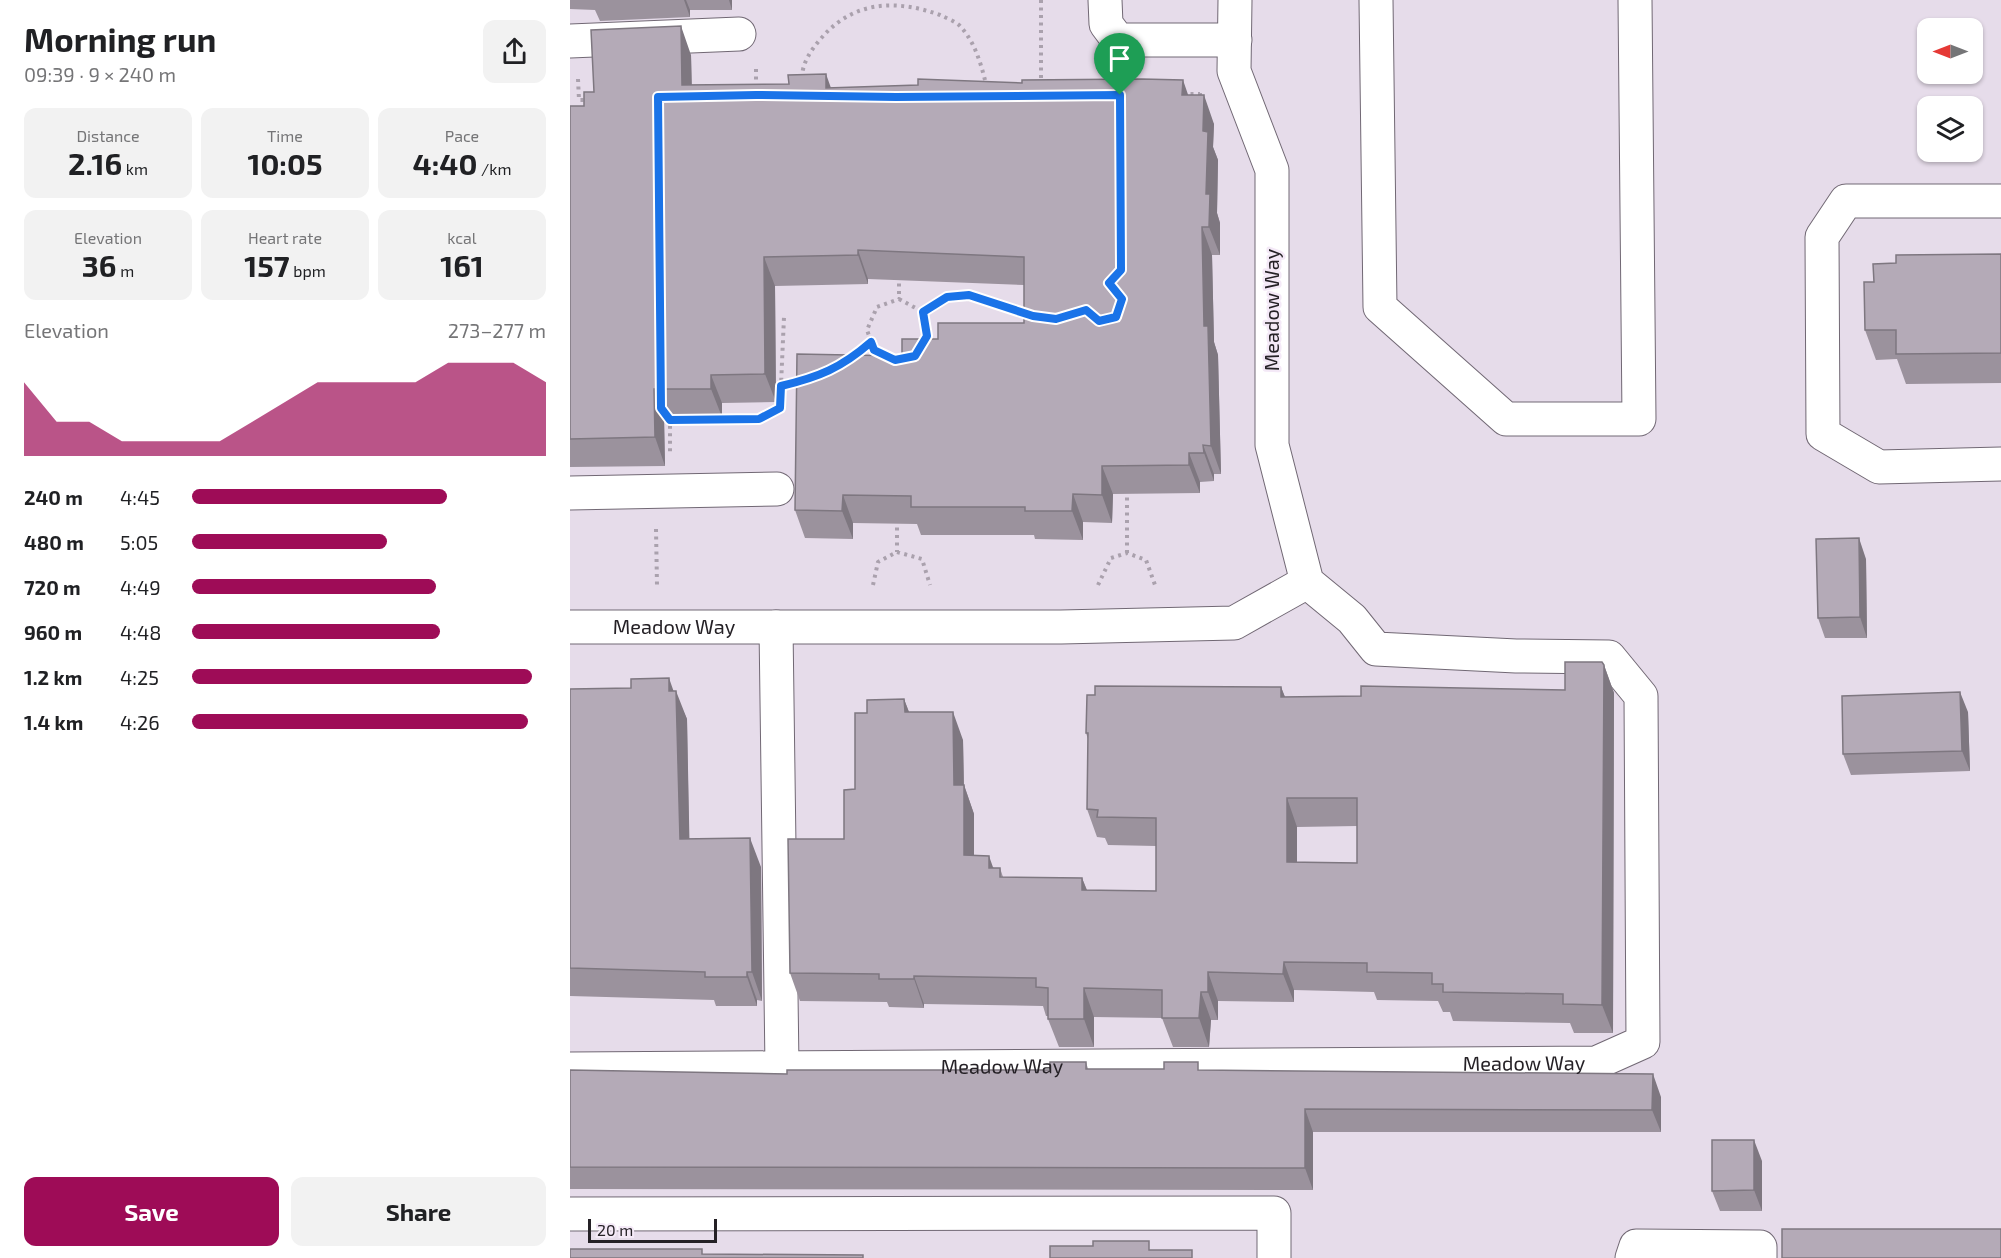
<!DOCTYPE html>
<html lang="en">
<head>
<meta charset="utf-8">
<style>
  :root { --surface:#fff; --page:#f2f2f2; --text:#202124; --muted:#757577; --accent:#9e0c57 }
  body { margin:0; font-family:"Exo 2",sans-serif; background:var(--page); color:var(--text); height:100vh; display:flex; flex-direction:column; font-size:22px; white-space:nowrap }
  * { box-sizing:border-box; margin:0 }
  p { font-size:20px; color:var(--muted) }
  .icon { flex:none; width:33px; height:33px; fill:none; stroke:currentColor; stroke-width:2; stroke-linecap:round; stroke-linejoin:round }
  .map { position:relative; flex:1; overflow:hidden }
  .details { display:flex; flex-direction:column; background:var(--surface); width:570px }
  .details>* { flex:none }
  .needle { width:39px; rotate:270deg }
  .buttons { position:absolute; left:1347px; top:18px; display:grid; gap:12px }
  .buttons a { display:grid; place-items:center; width:66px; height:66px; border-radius:12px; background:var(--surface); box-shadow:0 2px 4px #0004; font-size:30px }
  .scale { position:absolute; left:18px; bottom:15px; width:129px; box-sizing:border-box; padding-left:6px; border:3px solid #252126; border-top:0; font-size:16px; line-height:21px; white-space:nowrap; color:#252126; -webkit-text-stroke:4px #f4e9f7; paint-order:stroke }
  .pin { position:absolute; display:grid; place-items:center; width:51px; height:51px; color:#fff; margin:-62px -26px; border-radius:50% 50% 50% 0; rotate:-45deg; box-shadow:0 0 6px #0007 }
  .pin .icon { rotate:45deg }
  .round { display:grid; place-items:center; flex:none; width:63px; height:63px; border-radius:12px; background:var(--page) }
  .overview { display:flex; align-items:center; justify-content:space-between; height:102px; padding:0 24px }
  h1 { font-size:33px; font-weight:700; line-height:45px }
  .figures { display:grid; grid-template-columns:repeat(3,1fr); gap:9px; height:102px; padding:6px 24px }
  .figures div { display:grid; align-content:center; border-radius:12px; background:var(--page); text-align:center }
  .figures b { font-size:30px; font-weight:700 }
  .figures small { font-size:16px; font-weight:400 }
  .figures p { font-size:16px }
  .chart { height:168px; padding:12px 24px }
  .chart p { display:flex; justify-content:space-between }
  .chart svg { width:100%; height:108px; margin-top:6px; fill:var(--accent); opacity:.7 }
  .cta { display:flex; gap:12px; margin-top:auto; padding:12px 24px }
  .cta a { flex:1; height:69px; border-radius:12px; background:var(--accent); color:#fff; font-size:24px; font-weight:700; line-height:69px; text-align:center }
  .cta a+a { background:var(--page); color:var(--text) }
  ul { padding:0 24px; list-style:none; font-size:20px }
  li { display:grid; grid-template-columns:96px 72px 1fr; align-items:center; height:45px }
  li i { height:15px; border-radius:8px; background:var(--accent) }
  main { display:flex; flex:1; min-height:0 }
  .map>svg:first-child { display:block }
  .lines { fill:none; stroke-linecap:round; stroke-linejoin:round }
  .minor-casing { stroke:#716874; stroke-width:35 }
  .path { stroke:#aaa1ad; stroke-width:4; stroke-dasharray:3 4.5; stroke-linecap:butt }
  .minor { stroke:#fff; stroke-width:33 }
  .wall { fill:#9b929d; fill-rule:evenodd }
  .shaded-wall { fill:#7e7780 }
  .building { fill:#b4aab7; stroke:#7e7780; stroke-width:1.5; fill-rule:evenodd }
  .route-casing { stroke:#fff; stroke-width:12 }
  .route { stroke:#1a73e8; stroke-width:8 }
  .labels { text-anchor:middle; stroke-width:5; stroke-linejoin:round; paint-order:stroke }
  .street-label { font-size:20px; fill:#252126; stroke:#f4e9f7 }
</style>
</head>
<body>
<main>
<section class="details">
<div class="overview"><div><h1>Morning run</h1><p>09:39 · 9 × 240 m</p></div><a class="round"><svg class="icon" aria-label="share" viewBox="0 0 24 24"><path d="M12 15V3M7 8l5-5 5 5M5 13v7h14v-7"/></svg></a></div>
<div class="figures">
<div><p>Distance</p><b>2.16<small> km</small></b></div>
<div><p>Time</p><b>10:05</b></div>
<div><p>Pace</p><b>4:40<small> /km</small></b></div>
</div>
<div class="figures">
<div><p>Elevation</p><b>36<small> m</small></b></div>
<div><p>Heart rate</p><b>157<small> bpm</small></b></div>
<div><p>kcal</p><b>161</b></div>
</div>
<div class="chart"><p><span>Elevation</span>273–277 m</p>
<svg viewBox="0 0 160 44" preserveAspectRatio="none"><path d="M0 44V14L10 30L20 30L30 38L40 38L50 38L60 38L70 30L80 22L90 14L100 14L110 14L120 14L130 6L140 6L150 6L160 14V44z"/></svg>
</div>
<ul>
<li><b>240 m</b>4:45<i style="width:72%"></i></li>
<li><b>480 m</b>5:05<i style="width:55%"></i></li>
<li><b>720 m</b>4:49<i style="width:69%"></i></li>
<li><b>960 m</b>4:48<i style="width:70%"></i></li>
<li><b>1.2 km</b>4:25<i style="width:96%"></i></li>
<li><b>1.4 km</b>4:26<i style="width:95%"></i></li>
</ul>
<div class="cta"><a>Save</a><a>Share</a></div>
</section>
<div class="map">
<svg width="1431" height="1258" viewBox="0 0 1431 1258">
  <rect width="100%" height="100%" fill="#e6dcea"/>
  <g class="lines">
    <defs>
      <g id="minor">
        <path d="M 535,0 L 536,24 L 548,40 L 665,40"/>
        <path d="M 806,0 L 810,307 L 936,419 L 1069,419 L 1065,0"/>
        <path d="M 0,41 L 169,34"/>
        <path d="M 1431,201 L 1276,201 L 1252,237 L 1253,434 L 1309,467 L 1431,464"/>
        <path d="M 0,493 L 207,489"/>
        <path id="s1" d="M 0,627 L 491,627 L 664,623 L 737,582"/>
        <path d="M 206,627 L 212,1067"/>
        <path id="s2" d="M 0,1069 L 1026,1063 L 1073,1042 L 1071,696 L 1039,657 L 946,656 L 806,649 L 782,619 L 737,582 L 702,445 L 702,170 L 664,71 L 665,0"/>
        <path d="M 0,1214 L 704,1213 L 704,1258"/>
        <path d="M 1062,1258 L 1066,1246 L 1190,1247 L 1190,1258"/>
      </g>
    </defs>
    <!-- minor casing -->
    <use href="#minor" class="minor-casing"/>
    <!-- path -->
    <path class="path" d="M 471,0 L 471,83
      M 186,69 L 186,88
      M 232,78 C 232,61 244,46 255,34 C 287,0 329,0 370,15 C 376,18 385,21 390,26 C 405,42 411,64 416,84
      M 8,79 L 9,100 L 17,100
      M 613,94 L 630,94 L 630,91
      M 329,276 L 329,299
      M 329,299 L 353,312 L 357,336 L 345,356 L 325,360 L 304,350 L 297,330 L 307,307 Z
      M 353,312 L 377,297 L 399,295 L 457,313
      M 283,357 L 301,343
      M 211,386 L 230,381
      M 94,413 L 100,420 L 100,452
      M 90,420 L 189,419 L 210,408 L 214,317
      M 557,490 L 557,553
      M 327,520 L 327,552
      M 86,529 L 87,585
      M 303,585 L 308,562 L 327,552 L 352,559 L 360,585
      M 528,585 L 541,558 L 557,553 L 576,560 L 585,585"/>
    <!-- minor -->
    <use href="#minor" class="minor"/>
  </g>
  <!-- wall -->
  <path class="wall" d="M 0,0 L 162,0 L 162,10 L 120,10 L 120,17 L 30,21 L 25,10 L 0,9 Z
    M 121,55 L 122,85 L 618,95 L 644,124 L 643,147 L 648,160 L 647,213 L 650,223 L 650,255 L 642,255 L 644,342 L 648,355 L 651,474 L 644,474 L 644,481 L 630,482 L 630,493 L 543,494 L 542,523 L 513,522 L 513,540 L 465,539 L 464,535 L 351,535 L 347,524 L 283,523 L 283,539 L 235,538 L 225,510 L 332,356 L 368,339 L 454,323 L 454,285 L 298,279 L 298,284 L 205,286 L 206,402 L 152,403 L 152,417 L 94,417 L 95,466 L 0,467 L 0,106 L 14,106 L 24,92 Z
    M 1431,254 L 1431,383 L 1336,384 L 1327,359 L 1306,360 L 1295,330 L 1304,282 L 1326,263 Z
    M 1296,559 L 1297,638 L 1255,638 L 1248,618 Z
    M 1034,665 L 1044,693 L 1043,1033 L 1004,1033 L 1000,1023 L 883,1021 L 880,1012 L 873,1012 L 868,1001 L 807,1000 L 804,992 L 724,990 L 724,1002 L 648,1001 L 648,1020 L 641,1020 L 639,1047 L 603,1047 L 592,1018 L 524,1017 L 524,1047 L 489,1047 L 478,1019 L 478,1016 L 476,1016 L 473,1006 L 354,1004 L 354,1008 L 319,1007 L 317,1002 L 230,1001 L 220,973 L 274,839 L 285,789 L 297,713 L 334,699 L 339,712 L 393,740 L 394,785 L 404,814 L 404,855 L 424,868 L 430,868 L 433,877 L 512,878 L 517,890 L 586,891 L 586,846 L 538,845 L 535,838 L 527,837 L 517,809 L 518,739 L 516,733 L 525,695 L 711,687 L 715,697 L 791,696 L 995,690 ZM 787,826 L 787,863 L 727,862 L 727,827 Z
    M 0,689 L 104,691 L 117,719 L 119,839 L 191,867 L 192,1001 L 187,1000 L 187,1006 L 146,1006 L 144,1000 L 0,996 Z
    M 1398,712 L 1400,771 L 1281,775 L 1273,754 Z
    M 516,1062 L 518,1069 L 631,1070 L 1091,1097 L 1091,1132 L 743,1132 L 743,1190 L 0,1189 L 0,1070 L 217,1074 L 480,1070 Z
    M 1192,1161 L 1192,1211 L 1150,1211 L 1142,1191 Z"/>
  <!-- shaded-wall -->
  <path class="shaded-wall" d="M 114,0 L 116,0 L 120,10 L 120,17 Z
    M 159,0 L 162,0 L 162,10 Z
    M 111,26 L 121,55 L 122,114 L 112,85 Z
    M 256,74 L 266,102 L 256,88 Z
    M 613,80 L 623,109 L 612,95 Z
    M 634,95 L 644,124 L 643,147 L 648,160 L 647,213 L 650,223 L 650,255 L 639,227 L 636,194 L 633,131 Z
    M 632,227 L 642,255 L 644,342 L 648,355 L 651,474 L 641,446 L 634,326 Z
    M 288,250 L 298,279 L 298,284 L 288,255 Z
    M 194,257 L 205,286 L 206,402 L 195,374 Z
    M 141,375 L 152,403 L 152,417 L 141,389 Z
    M 84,389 L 94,417 L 95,466 L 85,437 Z
    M 633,445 L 644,474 L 644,481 L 634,453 Z
    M 619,453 L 630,482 L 630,493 L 619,465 Z
    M 532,466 L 543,494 L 542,523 L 532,495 Z
    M 503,494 L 513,522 L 513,540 L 502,511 Z
    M 273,495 L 283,523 L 283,539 L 272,511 Z
    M 1289,538 L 1296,559 L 1297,638 L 1290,617 Z
    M 1034,665 L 1044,693 L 1043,1033 L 1032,1005 Z
    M 99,678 L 106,698 L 106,691 L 117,719 L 120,868 L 110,839 L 99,691 Z
    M 711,687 L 722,715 L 711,697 Z
    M 1390,692 L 1398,712 L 1400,771 L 1392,751 Z
    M 334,699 L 345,728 L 335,712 Z
    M 383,712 L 393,740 L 394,795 L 394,785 L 404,814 L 404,884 L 394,855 L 384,785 Z
    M 717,798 L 727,827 L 727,891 L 717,862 Z
    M 180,838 L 191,867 L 192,1001 L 182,972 Z
    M 419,856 L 429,884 L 419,868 Z
    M 512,878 L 523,906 L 512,890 Z
    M 714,962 L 724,990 L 724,1002 L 713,974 Z
    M 177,972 L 187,1000 L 187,1006 L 177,977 Z
    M 638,972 L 648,1001 L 648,1020 L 638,992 Z
    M 344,976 L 354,1004 L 354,1008 L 344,979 Z
    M 514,988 L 524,1017 L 524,1047 L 514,1019 Z
    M 631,992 L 641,1020 L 639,1047 L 629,1018 Z
    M 1083,1074 L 1091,1097 L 1091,1132 L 1082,1110 Z
    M 735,1109 L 743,1132 L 743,1190 L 735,1168 Z
    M 1184,1140 L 1192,1161 L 1192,1211 L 1184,1190 Z"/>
  <!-- building -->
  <path class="building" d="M 111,26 L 112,85 L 219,84 L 218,75 L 256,74 L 256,88 L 348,85 L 348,79 L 452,83 L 452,80 L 572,79 L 613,80 L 612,95 L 634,95 L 633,131 L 638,132 L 636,194 L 640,194 L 639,227 L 632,227 L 634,326 L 638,326 L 641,446 L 633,445 L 634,453 L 619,453 L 619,465 L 532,466 L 532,495 L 503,494 L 502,511 L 455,511 L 455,507 L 341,507 L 341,496 L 273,495 L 272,511 L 225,510 L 227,354 L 332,356 L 332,339 L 368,339 L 368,323 L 454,323 L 454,257 L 288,250 L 288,255 L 194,257 L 195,374 L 141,375 L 141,389 L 84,389 L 85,437 L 0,439 L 0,106 L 14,106 L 14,92 L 24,92 L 21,30 Z
    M 1431,254 L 1431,353 L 1326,354 L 1326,330 L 1295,330 L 1294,282 L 1304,282 L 1303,264 L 1326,263 L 1326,255 Z
    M 1289,538 L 1290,617 L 1248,618 L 1246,539 Z
    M 995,662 L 1032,662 L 1034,665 L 1032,1005 L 993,1004 L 993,994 L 873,992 L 873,984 L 862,984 L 862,973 L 797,972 L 797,963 L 714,962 L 713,974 L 638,972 L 638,992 L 631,992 L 629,1018 L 592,1018 L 592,990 L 514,988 L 514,1019 L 478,1019 L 478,988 L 466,987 L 466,978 L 344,976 L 344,979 L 309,979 L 309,974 L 220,973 L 218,839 L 274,839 L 274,790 L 285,789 L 285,713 L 297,713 L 297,700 L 334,699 L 335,712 L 383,712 L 384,785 L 394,785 L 394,855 L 419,856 L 419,868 L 430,868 L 430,877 L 512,878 L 512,890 L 586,891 L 586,818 L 527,817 L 528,810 L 517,809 L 518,733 L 516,733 L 517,695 L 525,695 L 525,686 L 711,687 L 711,697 L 791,696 L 791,686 L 995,690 ZM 717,798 L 787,798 L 787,863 L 717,862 Z
    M 99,678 L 99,691 L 106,691 L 110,839 L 180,838 L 182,972 L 177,972 L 177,977 L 135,977 L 135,972 L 0,968 L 0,689 L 61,688 L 61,679 Z
    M 1390,692 L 1392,751 L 1273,754 L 1272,696 Z
    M 480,1062 L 516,1062 L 516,1069 L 594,1069 L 594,1062 L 628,1062 L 628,1070 L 1083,1074 L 1082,1110 L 735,1109 L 735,1168 L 0,1167 L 0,1070 L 217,1074 L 217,1070 L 480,1070 Z
    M 1142,1140 L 1184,1140 L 1184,1190 L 1142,1191 Z
    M 1212,1229 L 1431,1229 L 1431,1258 L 1212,1258 Z
    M 523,1241 L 579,1241 L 579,1250 L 622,1250 L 622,1258 L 480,1258 L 480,1246 L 523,1246 Z
    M 0,1249 L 132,1249 L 132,1254 L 293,1255 L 293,1258 L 0,1258 Z"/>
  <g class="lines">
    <defs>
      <path id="route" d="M 186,95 L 326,97 L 550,95 L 551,270 L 539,283 L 552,299 L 546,317 L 529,321 L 516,310 L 486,319 L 463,316 L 399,295 L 377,297 L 353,312 L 357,336 L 345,356 L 325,360 L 304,350 L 301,342 C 271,368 249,377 211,386 L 210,408 L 189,419 L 100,420 L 91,408 L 88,97 Z"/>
    </defs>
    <!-- route casing -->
    <use href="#route" class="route-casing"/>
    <!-- route -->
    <use href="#route" class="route"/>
  </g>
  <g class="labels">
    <!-- street labels -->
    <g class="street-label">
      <text transform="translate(702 310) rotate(-90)" y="7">Meadow Way</text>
      <text dy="7" stroke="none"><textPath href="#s1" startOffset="104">Meadow Way</textPath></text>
      <text dy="7" stroke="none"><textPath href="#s2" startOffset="954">Meadow Way</textPath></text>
      <text dy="7" stroke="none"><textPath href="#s2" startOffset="432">Meadow Way</textPath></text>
    </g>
  </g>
</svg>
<div class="buttons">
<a><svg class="needle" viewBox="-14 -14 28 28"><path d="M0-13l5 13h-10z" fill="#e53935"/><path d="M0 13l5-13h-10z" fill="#757577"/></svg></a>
<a><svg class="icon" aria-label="layers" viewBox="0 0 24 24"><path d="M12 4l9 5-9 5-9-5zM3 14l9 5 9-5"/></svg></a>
</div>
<div class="scale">20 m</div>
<div class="pin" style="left:550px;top:95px;background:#1e9e55"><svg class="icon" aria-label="arrive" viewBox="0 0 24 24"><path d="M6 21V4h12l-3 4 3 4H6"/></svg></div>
</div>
</main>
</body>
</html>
